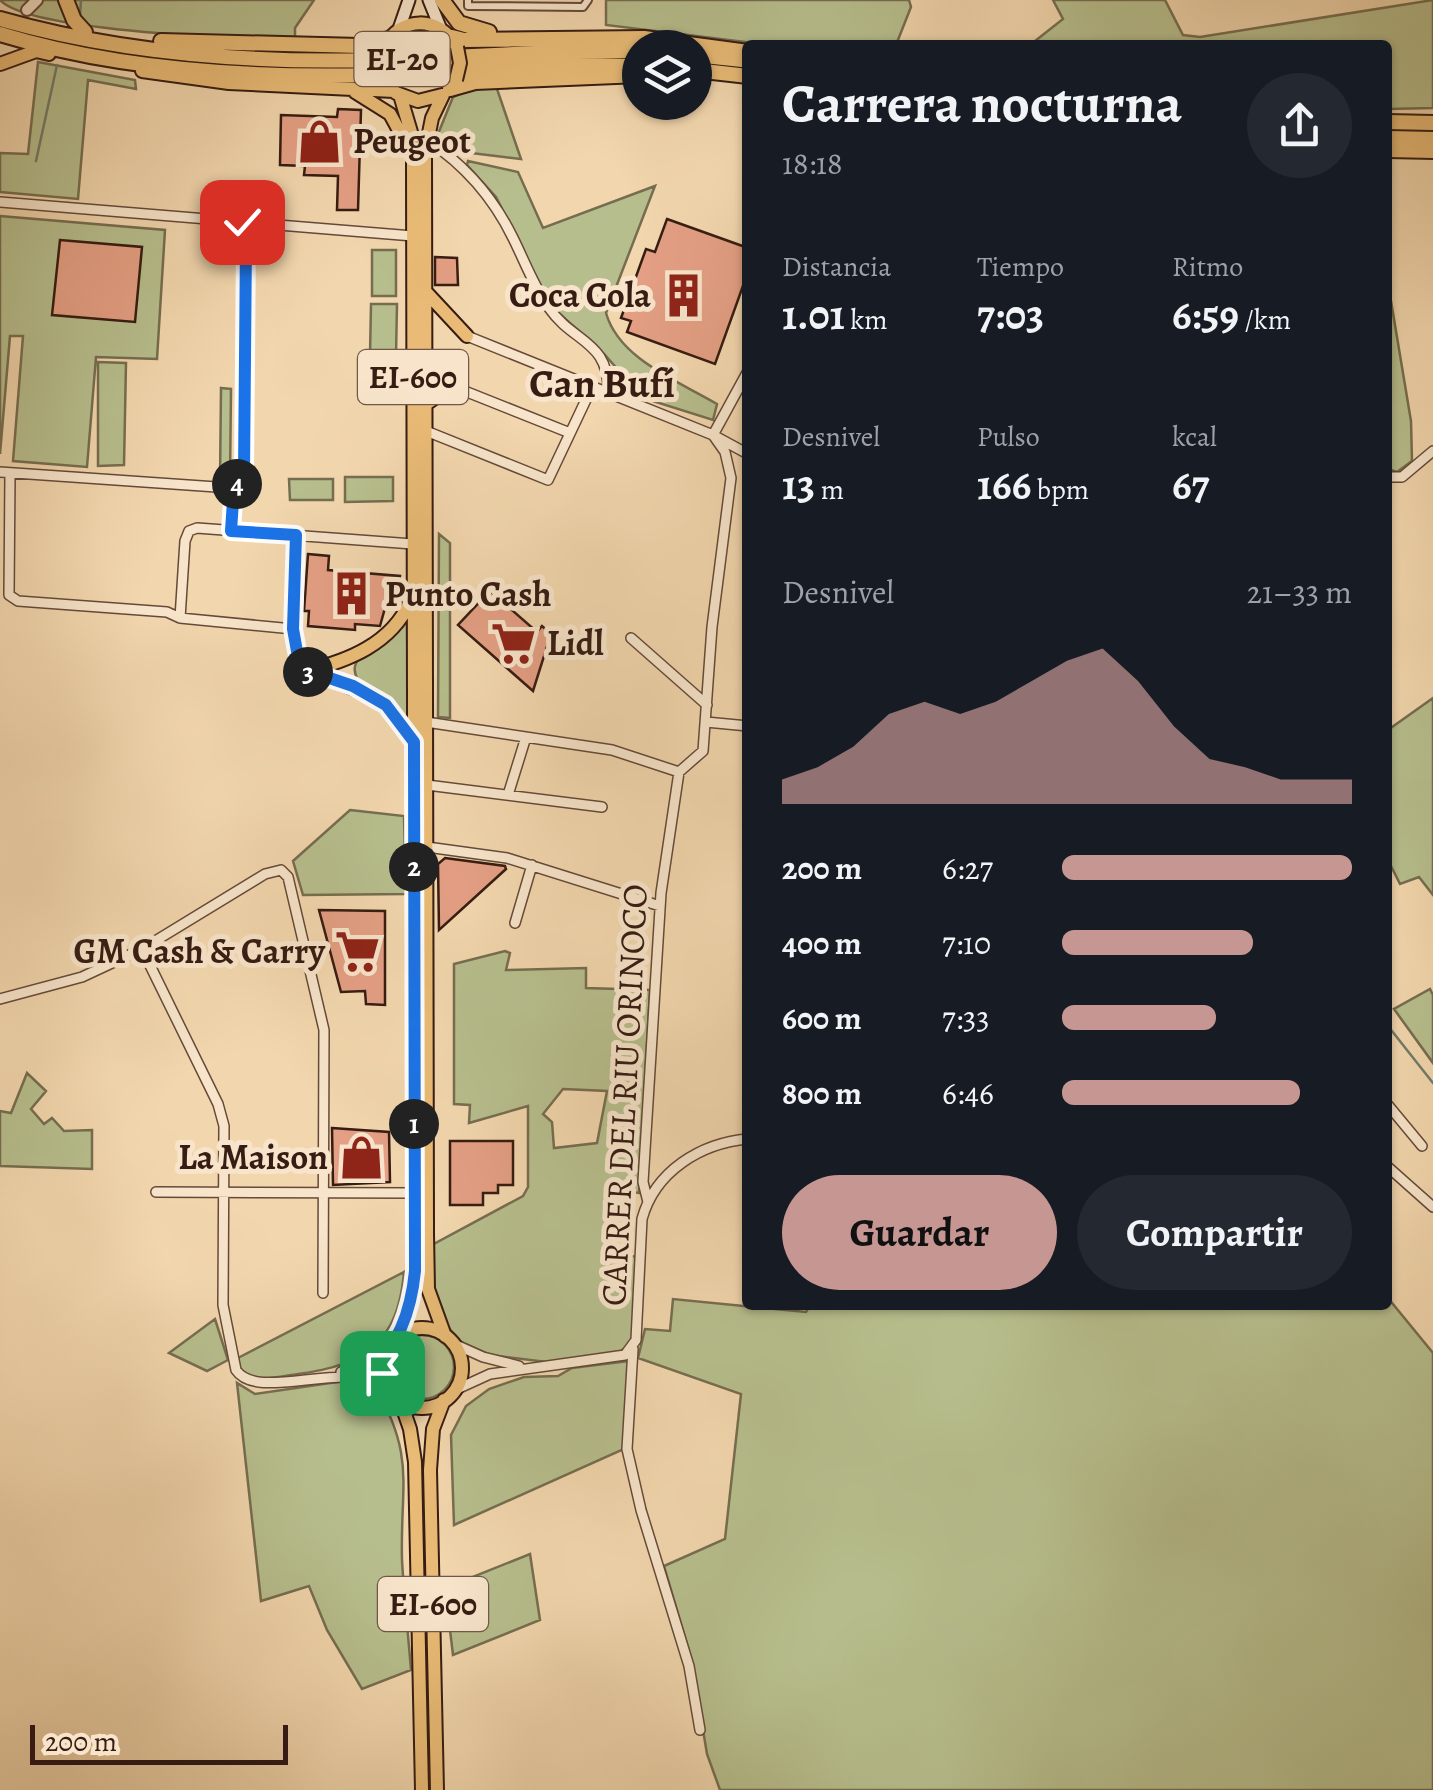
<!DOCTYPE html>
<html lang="es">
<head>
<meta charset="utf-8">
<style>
  :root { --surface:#171b24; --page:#242831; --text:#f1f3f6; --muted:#9ea1a6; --accent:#c59692 }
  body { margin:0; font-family:Alegreya,serif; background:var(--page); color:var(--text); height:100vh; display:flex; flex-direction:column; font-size:38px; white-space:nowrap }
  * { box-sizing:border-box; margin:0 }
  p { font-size:32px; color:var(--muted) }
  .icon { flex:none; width:55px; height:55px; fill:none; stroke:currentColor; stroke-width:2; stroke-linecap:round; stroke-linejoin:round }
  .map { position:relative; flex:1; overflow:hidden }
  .sheet { position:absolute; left:742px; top:40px; width:650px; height:1270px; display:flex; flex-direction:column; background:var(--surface); border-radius:10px; box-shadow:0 2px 8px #0004 }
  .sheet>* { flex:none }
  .fabs { position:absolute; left:622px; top:30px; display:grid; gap:20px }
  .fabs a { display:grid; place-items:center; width:90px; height:90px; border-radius:50%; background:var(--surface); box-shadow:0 2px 8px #0004; font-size:50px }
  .scale { position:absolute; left:30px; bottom:25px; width:258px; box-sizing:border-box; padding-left:10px; border:5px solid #361c12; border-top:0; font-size:28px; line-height:35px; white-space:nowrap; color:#361c12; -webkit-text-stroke:8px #f7e4ca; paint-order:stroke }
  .pin { position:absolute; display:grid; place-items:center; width:85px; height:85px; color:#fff; margin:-42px; border-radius:20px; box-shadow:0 5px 15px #0006 }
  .km { position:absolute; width:50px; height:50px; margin:-25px; border-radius:50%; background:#222; color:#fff; font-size:28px; line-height:50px; text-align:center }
  .round { display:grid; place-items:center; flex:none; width:105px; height:105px; border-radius:52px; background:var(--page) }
  .head { display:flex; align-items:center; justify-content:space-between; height:170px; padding:0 40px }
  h1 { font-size:55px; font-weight:700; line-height:75px }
  .stats { display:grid; grid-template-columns:repeat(3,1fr); gap:15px; height:170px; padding:10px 40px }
  .stats div { display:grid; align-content:center }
  .stats b { font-size:42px; font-weight:700 }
  .stats small { font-size:28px; font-weight:400 }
  .stats p { font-size:28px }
  .chart { height:280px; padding:20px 40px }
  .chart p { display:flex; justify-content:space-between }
  .chart svg { width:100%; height:180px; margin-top:10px; fill:var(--accent); opacity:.7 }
  .action { display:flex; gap:20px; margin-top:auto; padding:20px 40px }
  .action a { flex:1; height:115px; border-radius:60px; background:var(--accent); color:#111; font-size:40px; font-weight:700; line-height:115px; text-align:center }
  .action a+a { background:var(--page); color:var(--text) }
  ul { padding:0 40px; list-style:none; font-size:32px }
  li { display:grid; grid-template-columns:160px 120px 1fr; align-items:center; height:75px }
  li i { height:25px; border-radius:12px; background:var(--accent) }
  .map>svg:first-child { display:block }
  .green { fill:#b7be8d; stroke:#766d50; stroke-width:2.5; fill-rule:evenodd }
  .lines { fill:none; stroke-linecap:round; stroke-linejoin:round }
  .stream { stroke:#737b6a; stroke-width:2.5 }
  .building { fill:#e49f84; stroke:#361c12; stroke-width:2.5 }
  .pedestrian-casing { stroke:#654a39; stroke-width:10 }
  .minor-casing { stroke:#654a39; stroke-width:12 }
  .tertiary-casing { stroke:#654a39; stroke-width:14 }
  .secondary-casing { stroke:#361c12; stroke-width:15 }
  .primary-casing { stroke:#361c12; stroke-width:16 }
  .trunk-casing { stroke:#361c12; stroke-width:18 }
  .pedestrian { stroke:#f7e4ca; stroke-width:6 }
  .minor { stroke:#f7e4ca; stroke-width:9 }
  .tertiary { stroke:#f7e4ca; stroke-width:10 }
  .secondary { stroke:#f7e4ca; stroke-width:11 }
  .primary { stroke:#e9bb76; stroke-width:12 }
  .trunk { stroke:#e9bb76; stroke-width:14 }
  .primary-bridge-casing { stroke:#361c12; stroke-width:16; stroke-linecap:butt }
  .primary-bridge { stroke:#e9bb76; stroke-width:12 }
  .route-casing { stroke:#fff; stroke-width:20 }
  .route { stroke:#1a73e8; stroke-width:12 }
  .labels { text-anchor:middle; stroke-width:10; stroke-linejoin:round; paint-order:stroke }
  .shield { fill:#f7e4ca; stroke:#705849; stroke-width:2.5 }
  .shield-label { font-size:32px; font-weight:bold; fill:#361c12 }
  .poi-label { font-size:35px; font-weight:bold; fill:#361c12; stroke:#f7e4ca; text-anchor:start }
  .street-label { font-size:35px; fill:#361c12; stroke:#f7e4ca }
  .quarter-label { font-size:40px; font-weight:bold; fill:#361c12; stroke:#f7e4ca }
</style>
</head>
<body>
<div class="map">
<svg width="1433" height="1790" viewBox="0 0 1433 1790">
  <rect width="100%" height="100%" fill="#f2d6ad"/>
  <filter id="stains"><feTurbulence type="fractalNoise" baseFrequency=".002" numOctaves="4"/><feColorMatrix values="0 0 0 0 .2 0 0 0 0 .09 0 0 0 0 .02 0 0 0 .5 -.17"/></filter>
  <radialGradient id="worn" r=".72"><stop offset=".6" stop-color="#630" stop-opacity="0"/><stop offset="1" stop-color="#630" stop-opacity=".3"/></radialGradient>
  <!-- green -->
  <path class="green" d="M 0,0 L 314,0 L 295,28 L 295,41 C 243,38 29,32 0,0 Z
    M 606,0 L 909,0 L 911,7 L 896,45 L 771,45 L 606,25 Z
    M 1053,0 L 1165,0 L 1183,35 L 1200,37 L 1433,0 L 1433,108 L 1388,109 L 1388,45 L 1030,45 L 1063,19 Z
    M 38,62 L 135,80 L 136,89 L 88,80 L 78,199 L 0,192 L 0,153 L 28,154 Z
    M 496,86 L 521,159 L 455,151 L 436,139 L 453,97 L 475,87 Z
    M 468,161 L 518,172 L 543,228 L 655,186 L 606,313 C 619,359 678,381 717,404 L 713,420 L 643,398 L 604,354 L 551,306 L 496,197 L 467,165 Z
    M 0,216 L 165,230 L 157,359 L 96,357 L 87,467 L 13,461 L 23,336 L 10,336 L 0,454 Z
    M 372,250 L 396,250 L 396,296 L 372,296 Z
    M 1388,283 L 1411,421 L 1412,461 L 1397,472 L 1388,469 Z
    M 371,304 L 397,304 L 396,355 L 370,355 Z
    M 98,362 L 126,363 L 124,465 L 98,466 Z
    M 221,388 L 231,389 L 230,480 L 220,480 Z
    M 345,477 L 393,477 L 393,501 L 345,502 Z
    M 289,479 L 333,479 L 333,500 L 290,500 Z
    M 439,534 L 450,543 L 450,718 L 438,717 Z
    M 407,619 L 408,722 C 394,712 339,680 359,659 C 374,643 392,639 407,619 Z
    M 1433,698 L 1433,895 L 1419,877 L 1400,884 L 1388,860 L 1388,730 Z
    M 350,810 L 404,816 L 406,894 L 303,895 L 293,861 Z
    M 505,951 L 510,953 L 506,970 L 586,968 L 586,988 L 650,990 L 639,1193 L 617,1189 L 607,1251 L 637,1257 L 634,1340 L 621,1351 L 555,1363 L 490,1355 L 461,1342 L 447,1326 L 434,1291 L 432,1245 L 523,1196 L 528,1187 L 528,1106 L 469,1123 L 470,1105 L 454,1104 L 454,964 ZM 563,1089 L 607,1091 L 597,1143 L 554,1148 L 552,1122 L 543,1114 Z
    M 1430,989 L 1433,995 L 1433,1063 L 1394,1009 Z
    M 27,1073 L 46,1091 L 31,1109 L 44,1124 L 52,1118 L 64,1131 L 92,1130 L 92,1169 L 0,1166 L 0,1111 L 11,1113 Z
    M 404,1272 C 396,1369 335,1369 254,1380 L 240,1369 L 236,1359 Z
    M 1388,1298 L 1433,1353 L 1433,1790 L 720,1790 L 707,1754 L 691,1658 L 664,1566 L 725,1539 L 741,1394 L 638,1358 L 645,1329 L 670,1331 L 673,1299 L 806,1312 L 810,1305 L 1388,1305 Z
    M 215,1319 L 228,1360 L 207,1371 L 169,1353 Z
    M390 1367a32 32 0 1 1 64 0a32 32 0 1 1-64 0Z
    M 629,1361 L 624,1449 L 454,1525 L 451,1435 L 466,1406 L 489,1389 L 524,1377 L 558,1376 L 572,1368 Z
    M 351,1380 L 375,1386 C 416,1458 400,1484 402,1560 C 404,1596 408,1633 411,1670 L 362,1689 L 327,1630 L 309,1586 L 261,1601 L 237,1383 L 255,1394 Z
    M 530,1554 L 540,1620 L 453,1655 L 445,1588 Z"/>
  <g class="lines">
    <!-- stream -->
    <path class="stream" d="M 80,15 L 81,0
      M 36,161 L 57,65
      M 1388,1026 L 1433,1083"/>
  </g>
  <!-- building -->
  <path class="building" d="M 338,109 L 361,110 L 358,210 L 337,210 L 338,176 L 304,175 L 305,166 L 280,165 L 281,115 L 337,117 Z
    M 667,219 L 748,248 L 748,272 L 715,364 L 627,332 L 631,321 L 621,318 L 646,249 L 655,252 Z
    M 60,240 L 142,247 L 135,322 L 52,315 Z
    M 435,257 L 457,258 L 458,285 L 435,285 Z
    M 308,554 L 329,556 L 328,570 L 400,576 L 395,608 L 385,608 L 380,626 L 355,624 L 355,630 L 308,626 L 309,611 L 304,611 Z
    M 490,591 L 537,632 L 542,626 L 551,634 L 533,691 L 458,625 Z
    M 445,858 L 505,866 L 506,869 L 439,930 L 438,864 Z
    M 319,910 L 385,911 L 385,1005 L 366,1004 L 365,991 L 341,992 Z
    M 332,1128 L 389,1132 L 390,1182 L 333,1185 Z
    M 450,1141 L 513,1141 L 513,1185 L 498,1185 L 498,1193 L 483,1193 L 483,1205 L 450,1205 Z"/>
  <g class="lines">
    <defs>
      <path id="pedestrian" d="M 468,0 L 468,6 L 583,7 L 588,0"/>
      <path id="minor" d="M 427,140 C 465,165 493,197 513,238 C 525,262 534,287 549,308 C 574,344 610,340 608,394
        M 0,202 L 413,236
        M 467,336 L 713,435 L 748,454
        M 452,386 L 570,433
        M 426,431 L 548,480 L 592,387
        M 713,435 L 748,371
        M 0,472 L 231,488 L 244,473 L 245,240 L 237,223
        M 10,474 L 9,595 L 18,601 L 167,612 L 180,618 L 293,629
        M 1388,477 L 1402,477 L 1433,451
        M 231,531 L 234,487
        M 297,535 C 294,563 285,653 306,671
        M 180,618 L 185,541 L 189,531 L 197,528 L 413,544
        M 631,638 L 707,705
        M 426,722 L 612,750 L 679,772
        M 706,722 L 748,726
        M 427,785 L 602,807
        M 508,795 L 526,737
        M 427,847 L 507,858 L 660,906
        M 515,923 L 532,865
        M 142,949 L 218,1104 L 224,1126 L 223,1305 L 236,1370 C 257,1402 343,1360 387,1386
        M 0,999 L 82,977 L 142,949 L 265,874 L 281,870 L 288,877 L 324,1030 L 323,1293
        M 1388,1105 L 1422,1146
        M 1388,1167 L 1433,1207
        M 156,1192 L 414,1193
        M 648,1202 L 643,1182 L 661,893 L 679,772 L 703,751 L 712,627 L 731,478 L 725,452 L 713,435
        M 454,1344 L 483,1357 L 519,1366
        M 633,1349 L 627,1449 L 641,1510 L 689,1666 L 700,1730
        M 341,1372 L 387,1348
        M 455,1390 L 490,1374 L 625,1355 L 636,1340 L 642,1219 C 655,1171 701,1143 748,1139"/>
      <path id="tertiary" d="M 27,10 L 37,0"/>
      <path id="secondary" d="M 429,0 L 440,27
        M 399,29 L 409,0"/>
      <path id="primary" d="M 385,46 C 401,16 438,16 456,45
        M 0,64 L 36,51 L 49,54
        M 142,71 L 229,83 L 394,91
        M 355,92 L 390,114 L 408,147
        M 396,93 L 418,101 L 442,95
        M 443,95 L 432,118 L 425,153 L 427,1234 L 428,1289 L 445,1336
        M 426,292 L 467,336
        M 426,404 L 452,386
        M 306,671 C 348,661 391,644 410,602
        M 308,672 C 351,687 390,697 413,740
        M382 1368a40 40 0 1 1 80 0a40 40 0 1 1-80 0Z
        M 397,1336 L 411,1301 L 415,1249 L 413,159 L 411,132 L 400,95
        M 400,1400 L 410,1429 L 415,1462 L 422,1790
        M 437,1790 L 430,1470 L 433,1429 L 444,1400"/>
      <path id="trunk" d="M 66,0 L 74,20 L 85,32
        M 442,0 L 459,23 L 489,32
        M 0,19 C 119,53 249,63 372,60 C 461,58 550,50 640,51
        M 0,34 C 117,70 250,78 372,75 C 462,72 550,63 640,66
        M 452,37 L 464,40 L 644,38 L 748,52
        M 161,41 L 360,46 L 389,39
        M 695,55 L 742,60
        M 695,70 L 748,76
        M 450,89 L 475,82 L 640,75
        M 1388,122 L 1433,123
        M 1388,138 L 1433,139
        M 1388,150 L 1433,151"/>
    </defs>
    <!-- pedestrian casing -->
    <use href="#pedestrian" class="pedestrian-casing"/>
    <!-- minor casing -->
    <use href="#minor" class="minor-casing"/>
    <!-- tertiary casing -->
    <use href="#tertiary" class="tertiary-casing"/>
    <!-- secondary casing -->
    <use href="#secondary" class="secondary-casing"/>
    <!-- primary casing -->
    <use href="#primary" class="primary-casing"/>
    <!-- trunk casing -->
    <use href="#trunk" class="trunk-casing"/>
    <!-- pedestrian -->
    <use href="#pedestrian" class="pedestrian"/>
    <!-- minor -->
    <use href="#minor" class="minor"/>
    <!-- tertiary -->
    <use href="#tertiary" class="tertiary"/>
    <!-- secondary -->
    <use href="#secondary" class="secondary"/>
    <!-- primary -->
    <use href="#primary" class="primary"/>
    <!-- trunk -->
    <use href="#trunk" class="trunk"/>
    <defs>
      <path id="primary-bridge" d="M 383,50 L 382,69 L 387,83
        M 456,80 L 460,63 L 457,47"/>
    </defs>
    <!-- primary-bridge casing -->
    <use href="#primary-bridge" class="primary-bridge-casing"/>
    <!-- primary-bridge -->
    <use href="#primary-bridge" class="primary-bridge"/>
  </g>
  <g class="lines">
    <defs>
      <path id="route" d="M 242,222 L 237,223 L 246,240 L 244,474 L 234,486 L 231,531 L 296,535 L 293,629 L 300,668 L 353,686 L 386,705 L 414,742 L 415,1271 C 413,1291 409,1310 401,1328 C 393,1346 382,1352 382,1373"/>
    </defs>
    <!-- route casing -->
    <use href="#route" class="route-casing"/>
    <!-- route -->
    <use href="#route" class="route"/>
  </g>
  <!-- icons -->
  <defs>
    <symbol id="shop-bare" viewBox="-9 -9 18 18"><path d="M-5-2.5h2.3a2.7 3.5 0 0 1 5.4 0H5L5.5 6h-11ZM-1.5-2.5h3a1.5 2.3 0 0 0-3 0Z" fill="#8f2418" stroke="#f7e4ca" stroke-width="2.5" paint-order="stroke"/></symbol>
    <symbol id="building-bare" viewBox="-9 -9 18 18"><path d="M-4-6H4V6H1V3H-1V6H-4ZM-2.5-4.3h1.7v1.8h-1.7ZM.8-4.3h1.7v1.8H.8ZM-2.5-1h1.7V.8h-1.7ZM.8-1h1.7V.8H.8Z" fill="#8f2418" stroke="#f7e4ca" stroke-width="2.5" paint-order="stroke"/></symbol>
    <symbol id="supermarket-bare" viewBox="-9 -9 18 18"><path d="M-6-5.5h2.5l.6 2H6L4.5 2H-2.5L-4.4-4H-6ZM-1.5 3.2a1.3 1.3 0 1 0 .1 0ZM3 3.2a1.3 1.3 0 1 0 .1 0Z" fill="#8f2418" stroke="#f7e4ca" stroke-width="2.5" paint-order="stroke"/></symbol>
  </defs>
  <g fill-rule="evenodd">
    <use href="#shop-bare" x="288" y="110" width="63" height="63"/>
    <use href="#building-bare" x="652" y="264" width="63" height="63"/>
    <use href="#building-bare" x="320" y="562" width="63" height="63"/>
    <use href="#supermarket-bare" x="482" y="612" width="63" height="63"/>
    <use href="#supermarket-bare" x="326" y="920" width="63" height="63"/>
    <use href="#shop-bare" x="330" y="1126" width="63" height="63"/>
  </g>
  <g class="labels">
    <!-- shield labels -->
    <g class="shield">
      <rect x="354.5" y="32" width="95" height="54" rx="8"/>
      <rect x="358" y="350" width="110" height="54" rx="8"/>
      <rect x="378" y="1577" width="110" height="54" rx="8"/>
    </g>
    <g class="shield-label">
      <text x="402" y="70">EI-20</text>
      <text x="413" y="388">EI-600</text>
      <text x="433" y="1615">EI-600</text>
    </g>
    <!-- poi labels -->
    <g class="poi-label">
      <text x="353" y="153">Peugeot</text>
      <text x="651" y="307" text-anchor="end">Coca Cola</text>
      <text x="385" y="606">Punto Cash</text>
      <text x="547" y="655">Lidl</text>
      <text x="325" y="963" text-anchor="end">GM Cash &amp; Carry</text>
      <text x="328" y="1169" text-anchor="end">La Maison</text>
    </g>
    <!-- street labels -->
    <g class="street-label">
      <text transform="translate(624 1095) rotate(-87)" y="12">CARRER DEL RIU ORINOCO</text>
    </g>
    <!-- quarter labels -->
    <g class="quarter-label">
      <text x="602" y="397">Can Bufí</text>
    </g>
  </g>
  <rect width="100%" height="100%" filter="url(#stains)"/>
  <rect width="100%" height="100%" fill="url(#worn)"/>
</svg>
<div class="fabs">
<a><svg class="icon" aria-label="layers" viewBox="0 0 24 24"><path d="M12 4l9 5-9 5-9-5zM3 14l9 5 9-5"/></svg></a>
</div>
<div class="scale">200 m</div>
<div class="pin" style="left:382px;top:1373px;background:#1e9e55"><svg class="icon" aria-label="arrive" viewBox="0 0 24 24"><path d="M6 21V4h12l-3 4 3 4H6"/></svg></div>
<div class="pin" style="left:242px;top:222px;background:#d93025"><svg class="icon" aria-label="check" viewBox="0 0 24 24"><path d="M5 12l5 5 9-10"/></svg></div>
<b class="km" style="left:414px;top:1124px">1</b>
<b class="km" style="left:414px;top:867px">2</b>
<b class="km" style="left:308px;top:672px">3</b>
<b class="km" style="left:237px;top:484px">4</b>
<section class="sheet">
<div class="head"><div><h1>Carrera nocturna</h1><p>18:18</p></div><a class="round"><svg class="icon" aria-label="share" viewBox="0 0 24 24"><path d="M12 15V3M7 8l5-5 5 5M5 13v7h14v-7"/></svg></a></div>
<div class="stats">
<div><p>Distancia</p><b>1.01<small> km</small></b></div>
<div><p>Tiempo</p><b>7:03</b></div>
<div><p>Ritmo</p><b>6:59<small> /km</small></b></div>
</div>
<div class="stats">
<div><p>Desnivel</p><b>13<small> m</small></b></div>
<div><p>Pulso</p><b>166<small> bpm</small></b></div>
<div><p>kcal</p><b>67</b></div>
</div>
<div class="chart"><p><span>Desnivel</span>21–33 m</p>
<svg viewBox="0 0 160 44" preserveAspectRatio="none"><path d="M0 44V38L10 35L20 30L30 22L40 19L50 22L60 19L70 14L80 9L90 6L100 14L110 25L120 33L130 35L140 38L150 38L160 38V44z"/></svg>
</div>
<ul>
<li><b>200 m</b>6:27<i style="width:100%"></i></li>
<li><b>400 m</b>7:10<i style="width:66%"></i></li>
<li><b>600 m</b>7:33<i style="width:53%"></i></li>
<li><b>800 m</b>6:46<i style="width:82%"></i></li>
</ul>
<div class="action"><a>Guardar</a><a>Compartir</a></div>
</section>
</div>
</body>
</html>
